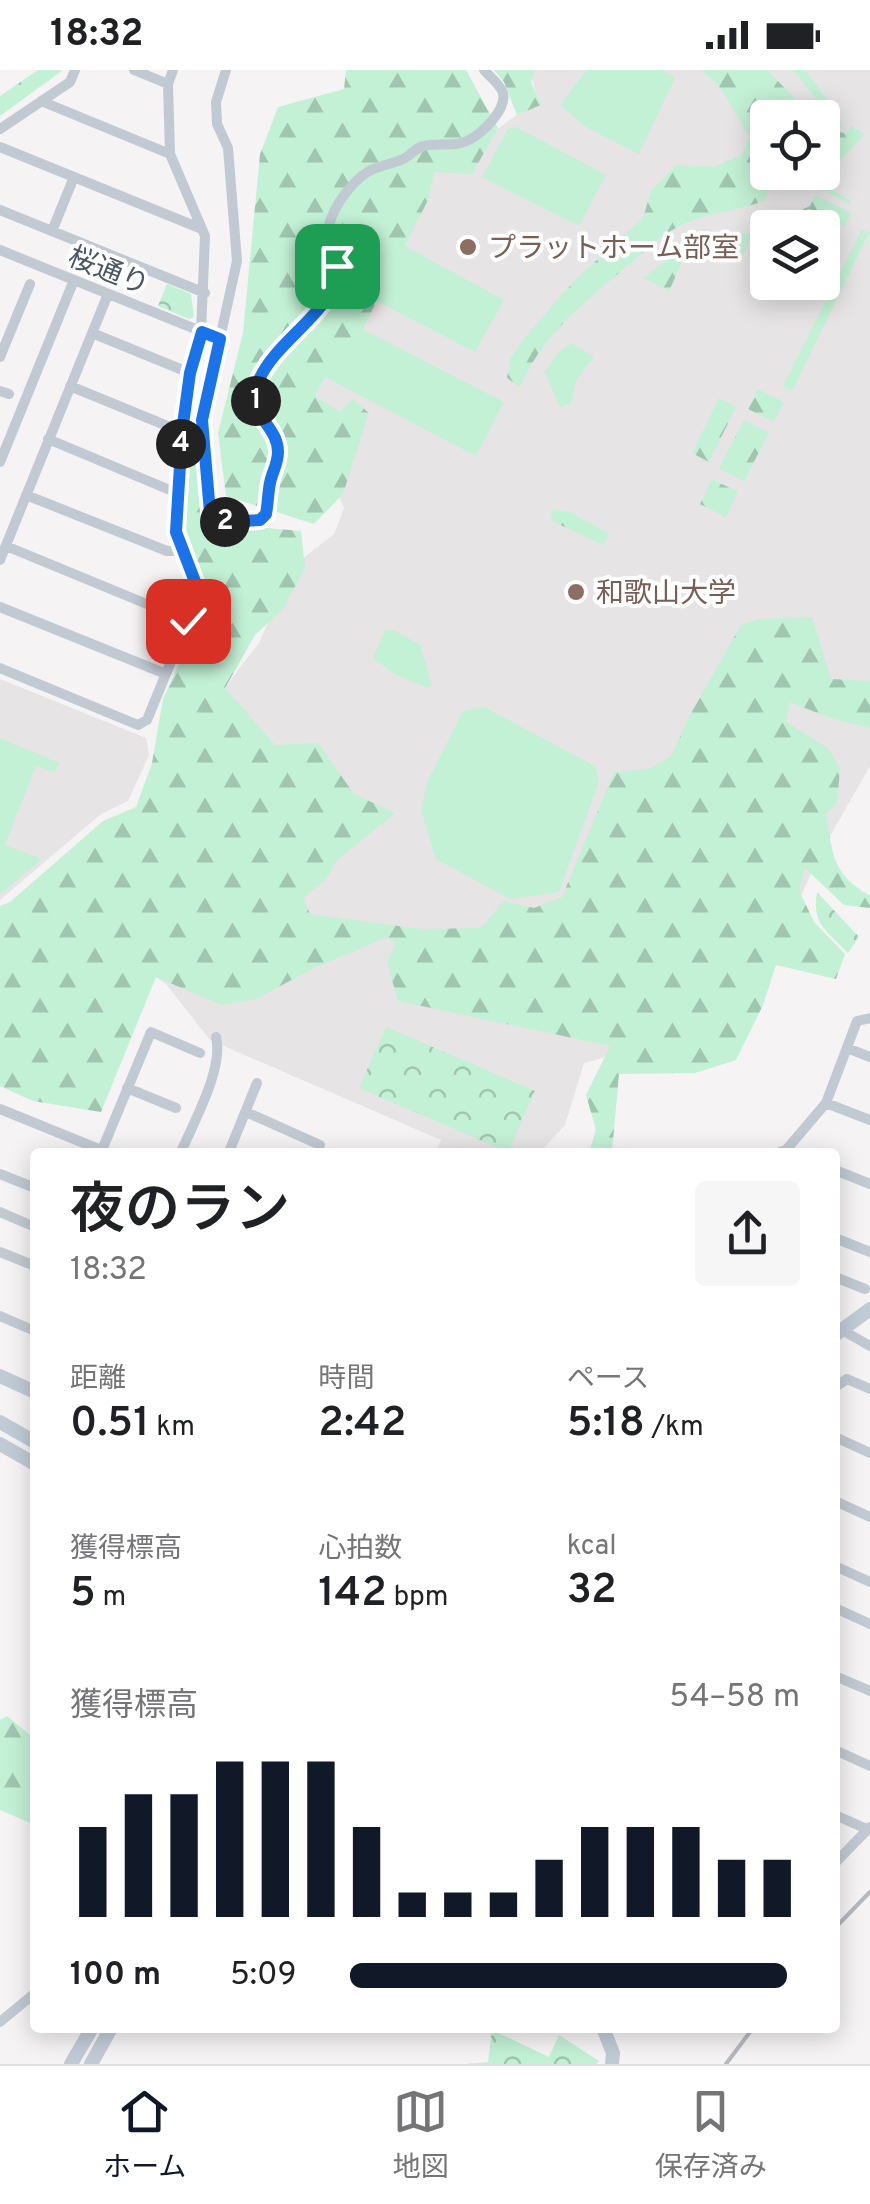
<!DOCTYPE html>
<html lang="ja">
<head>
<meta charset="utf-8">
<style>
  :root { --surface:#fff; --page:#f6f6f6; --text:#202124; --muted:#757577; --line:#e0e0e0; --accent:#111827 }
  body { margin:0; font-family:Overpass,"Noto Sans JP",sans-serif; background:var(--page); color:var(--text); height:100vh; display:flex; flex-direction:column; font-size:38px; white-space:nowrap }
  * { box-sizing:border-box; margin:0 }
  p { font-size:32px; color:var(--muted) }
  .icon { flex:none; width:55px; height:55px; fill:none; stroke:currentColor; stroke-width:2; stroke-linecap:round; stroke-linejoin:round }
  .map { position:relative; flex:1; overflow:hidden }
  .details { position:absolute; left:30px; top:1078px; width:810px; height:885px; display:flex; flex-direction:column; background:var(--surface); border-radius:10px; box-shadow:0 5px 25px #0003 }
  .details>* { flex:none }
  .tools { position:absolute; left:750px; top:30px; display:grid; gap:20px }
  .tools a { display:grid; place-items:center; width:90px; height:90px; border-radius:10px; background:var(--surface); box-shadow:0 5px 25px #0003; font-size:50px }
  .pin { position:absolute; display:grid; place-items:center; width:85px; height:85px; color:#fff; margin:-42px; border-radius:20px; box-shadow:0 5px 15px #0006 }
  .km { position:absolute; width:50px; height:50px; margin:-25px; border-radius:50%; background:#222; color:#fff; font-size:28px; line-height:50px; text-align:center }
  .round { display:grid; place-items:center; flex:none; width:105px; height:105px; border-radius:10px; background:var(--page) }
  .overview { display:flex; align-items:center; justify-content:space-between; height:170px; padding:0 40px }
  h1 { font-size:55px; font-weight:600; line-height:75px }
  .stats { display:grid; grid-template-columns:repeat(3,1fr); gap:15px; height:170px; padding:10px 40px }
  .stats div { display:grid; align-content:center }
  .stats b { font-size:42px; font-weight:600 }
  .stats small { font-size:28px; font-weight:400 }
  .stats p { font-size:28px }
  .chart { height:280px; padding:20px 40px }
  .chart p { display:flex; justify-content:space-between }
  .chart svg { width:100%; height:180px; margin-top:10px; stroke:var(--accent); stroke-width:6 }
  ul { padding:0 40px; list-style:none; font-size:32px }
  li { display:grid; grid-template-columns:160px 120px 1fr; align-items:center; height:75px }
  li i { height:25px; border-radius:12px; background:var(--accent) }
  .status { display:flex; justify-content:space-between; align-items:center; height:70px; padding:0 50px; background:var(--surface); direction:ltr }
  .status svg { height:28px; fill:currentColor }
  .tabs { display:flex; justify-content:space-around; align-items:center; height:140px; border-top:2px solid var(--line); background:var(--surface); font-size:28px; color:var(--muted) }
  .tabs a { display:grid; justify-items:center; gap:5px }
  .tabs .on { color:var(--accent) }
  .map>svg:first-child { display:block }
  .education { fill:#e6e4e5; fill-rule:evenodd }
  .grass { fill:#c3f1d5 }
  .forest { fill:url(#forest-firs) }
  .park { fill:url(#park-crowns) }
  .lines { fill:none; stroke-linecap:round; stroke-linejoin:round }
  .street { stroke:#c1cad2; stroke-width:10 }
  .secondary { stroke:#c1cbd6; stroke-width:14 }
  .rail { stroke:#b5b8bd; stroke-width:4 }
  .route-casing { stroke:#fff; stroke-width:20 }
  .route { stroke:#1a73e8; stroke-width:12 }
  .education-dot { fill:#8d6e63; stroke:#fff; stroke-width:4 }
  .labels { text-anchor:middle; stroke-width:8; stroke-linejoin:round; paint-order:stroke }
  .education-label { font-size:28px; fill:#785e54; stroke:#fff; text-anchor:start }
  .street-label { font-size:28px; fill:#4a5661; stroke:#fff }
</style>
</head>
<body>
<div class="status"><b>18:32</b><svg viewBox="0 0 49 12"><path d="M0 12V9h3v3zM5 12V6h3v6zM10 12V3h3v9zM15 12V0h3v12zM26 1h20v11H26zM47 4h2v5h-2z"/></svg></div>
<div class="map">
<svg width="870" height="1994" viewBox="0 0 870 1994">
  <defs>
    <pattern id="forest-firs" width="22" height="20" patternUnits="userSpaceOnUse" patternTransform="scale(2.5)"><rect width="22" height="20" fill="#c3f1d5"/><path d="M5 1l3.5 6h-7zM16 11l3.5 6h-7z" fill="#a0c6b0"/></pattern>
    <pattern id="park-crowns" width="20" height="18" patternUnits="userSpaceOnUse" patternTransform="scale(2.5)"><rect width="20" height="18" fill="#c3f1d5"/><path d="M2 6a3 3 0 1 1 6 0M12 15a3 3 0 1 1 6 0" fill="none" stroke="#a0c6b0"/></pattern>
  </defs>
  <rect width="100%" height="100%" fill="#f5f3f3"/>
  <!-- education -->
  <path class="education" d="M 530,0 L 870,0 L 870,696 L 821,782 L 750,939 L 645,976 L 584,993 L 565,1055 L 540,1082 L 436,1082 L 441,1070 L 210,970 L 166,914 L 147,901 L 225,617 L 259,573 L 292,497 L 334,464 L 344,438 L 304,345 L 423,97 L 471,78 L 517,45 L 539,36 ZM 768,48 L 822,48 L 822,102 L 768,102 ZM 768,158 L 822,158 L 822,212 L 768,212 Z
    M 0,609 L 146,668 L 149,685 L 128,731 L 101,744 L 0,830 Z"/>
  <!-- grass -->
  <path class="grass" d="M 586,0 L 663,0 L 675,8 L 639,84 L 586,57 L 560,35 Z
    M 793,0 L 805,0 L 837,43 L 843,58 L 827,57 L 827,42 Z
    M 516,57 L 606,105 L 579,156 L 482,107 L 508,59 Z
    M 862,159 L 869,163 L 792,321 L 783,316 Z
    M 401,174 L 504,230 L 475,282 L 373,229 Z
    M 352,254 L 504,332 L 476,386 L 310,299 Z
    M 571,273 L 594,287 L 576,310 L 571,333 L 560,337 L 545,302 L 557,284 Z
    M 385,560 L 396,561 L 420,575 L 432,615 L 427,618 L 393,603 L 373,588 Z
    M 484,637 L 595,696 L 599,712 L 559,822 L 510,829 L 436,789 L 421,740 L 427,712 L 463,641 Z
    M 0,668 L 59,693 L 55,702 L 36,696 L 5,775 L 42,789 L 0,824 Z"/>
  <!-- forest -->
  <path class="forest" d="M 346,0 L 466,0 L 498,58 L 472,104 L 434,102 L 429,128 L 350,284 L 324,309 L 314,326 L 340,342 L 352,329 L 369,343 L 343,424 L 314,454 L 226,426 L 218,363 L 243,263 L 260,84 L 278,37 L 344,19 Z
    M 494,0 L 535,0 L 531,12 L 541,35 L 517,45 L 504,12 Z
    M 702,0 L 767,0 L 810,44 L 810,47 L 768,48 L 768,102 L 775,103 L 765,130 C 741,141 715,141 691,151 C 666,160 647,179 627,196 C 585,232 542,265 520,317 L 507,308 L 511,287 L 526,266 L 576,209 L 643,148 L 651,121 L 677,95 L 714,97 L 742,85 L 749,67 L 722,20 Z
    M 851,56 L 865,64 L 834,96 L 826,117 L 851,130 L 849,134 L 796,105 L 822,102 L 826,61 L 847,63 Z
    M 815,125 L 851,143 L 845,156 L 809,139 L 793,146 L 788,155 L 769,157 L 767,155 L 810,136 Z
    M 754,163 L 740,190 L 707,172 L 724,165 Z
    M 691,172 L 669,221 L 643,208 Z
    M 758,319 L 784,332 L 774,352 L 748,339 Z
    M 719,328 L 736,337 L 709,392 L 692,383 Z
    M 744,350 L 769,363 L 744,411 L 719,398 Z
    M 187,394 L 199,395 L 205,441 L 212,453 L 301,461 L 305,498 L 283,539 L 255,565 L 225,618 L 275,675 L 318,673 L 354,724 L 395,743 L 336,791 L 327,808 L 303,828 L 310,844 L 421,859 L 481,858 L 504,831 L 534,838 L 562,827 L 614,702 L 651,698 L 671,686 L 690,645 L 741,555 L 759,549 L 812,547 L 831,609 L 870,611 L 870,658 L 830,648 L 790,632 L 786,652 L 829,679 L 840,699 L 837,733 L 826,744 C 833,785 832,804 870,826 L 870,838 L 844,835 L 805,798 L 799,820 L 814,852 L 845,884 L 836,909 L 776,895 L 763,935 L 736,990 L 695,1003 L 619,1004 L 612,1082 L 589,1082 L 596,1060 L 586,1025 L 610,976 L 398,931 L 387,892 L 396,873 L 387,867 L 312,899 L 256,929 L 221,935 L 156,907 L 101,1042 L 33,1031 L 0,1016 L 0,836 L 10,832 L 103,751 L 136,737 L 152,693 L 163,629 L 210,527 L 181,458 Z
    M 712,409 L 738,422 L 726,447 L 700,434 Z
    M 551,439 L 570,442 L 609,464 L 603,475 L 552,451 Z
    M 7,1646 L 35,1669 L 35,1755 L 0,1740 L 0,1650 Z"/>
  <!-- park -->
  <path class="park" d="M 38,0 L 63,0 L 0,46 L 0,26 Z
    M 167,214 L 191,224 L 194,247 L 189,249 L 158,236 Z
    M 817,822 L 859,867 L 848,883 C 828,862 811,854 817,822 Z
    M 386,957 L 535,1021 L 508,1082 L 359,1018 Z
    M 492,1960 L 549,1987 L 559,1965 L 599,1991 L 597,1994 L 466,1994 L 488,1992 Z"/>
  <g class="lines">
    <!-- street -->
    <path class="street" d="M 134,0 L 168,14
      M 226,0 L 216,32 L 217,54 L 228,78 L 237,191 L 202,350 L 210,442 C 221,451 230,454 244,453 C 252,452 261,451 265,445 C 267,441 279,383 278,378 C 275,353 249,348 257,316 C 269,273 316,257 332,221 C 344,193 322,181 329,155 C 334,136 351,112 369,101 C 380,95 394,94 405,88 C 412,84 415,78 424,76 C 438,72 455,78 469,70 C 482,63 507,40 503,23 C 500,14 490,7 484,0
      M 41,31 L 170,84
      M 0,59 L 70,12 L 75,0
      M 0,77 L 202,159
      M 0,140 L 205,223
      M 52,161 L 74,107
      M 0,180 L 220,269
      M 92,263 L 190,303
      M 0,287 L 30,214
      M 70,316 L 182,362
      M 0,321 L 9,324
      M 48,369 L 177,423
      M 0,392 L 74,210
      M 26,425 L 167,481 L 181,481
      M 6,476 L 188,551
      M 0,490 L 108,224
      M 0,537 L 166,604
      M 0,598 L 138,655 L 147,650 L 199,523 L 176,462 L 182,362 L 190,303 L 201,262 L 205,166 L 170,84 L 168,14 L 173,0
      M 847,978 L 870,987
      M 127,1018 L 176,1038
      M 826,1033 L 870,1050
      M 0,1039 L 106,1082
      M 246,1042 L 320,1075
      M 102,1080 L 151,962 L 200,983
      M 181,1082 C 193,1053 224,999 216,967
      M 229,1082 L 257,1013
      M 780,1082 L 786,1080 L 826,1033 L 857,951 L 870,948
      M 835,1100 L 870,1114
      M 0,1104 L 35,1118
      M 0,1142 L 35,1157
      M 835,1168 L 870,1182
      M 0,1182 L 35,1196
      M 835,1207 L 865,1219
      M 0,1246 L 35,1261
      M 842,1260 L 870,1276
      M 835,1317 L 847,1309 L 870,1319
      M 835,1367 L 870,1383
      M 835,1431 L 870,1447
      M 835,1496 L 870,1512
      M 835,1538 L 870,1554
      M 835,1606 L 870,1621
      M 835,1680 L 870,1696
      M 835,1745 L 867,1759
      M 835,1793 L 870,1757
      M 0,1952 L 35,1923"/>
    <!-- secondary -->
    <path class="secondary" d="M 835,1265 L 870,1239
      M 0,1306 L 35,1322
      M 0,1352 L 35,1372
      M 0,1374 L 35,1394
      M 603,1958 L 613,1983 L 612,1994
      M 71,1994 L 92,1958
      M 91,1994 L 111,1958"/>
    <!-- rail -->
    <path class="rail" d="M 835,1858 L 870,1822
      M 726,1994 L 753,1958"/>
  </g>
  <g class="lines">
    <defs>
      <path id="route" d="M 188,551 L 199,522 L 176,462 L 182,362 L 190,303 L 202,262 L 220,269 L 202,350 L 210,442 L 227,452 L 260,450 L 266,444 C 268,433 268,423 270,413 C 272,402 278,394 278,382 C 278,354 244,345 259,310 C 277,268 338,240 337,196"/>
    </defs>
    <!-- route casing -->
    <use href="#route" class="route-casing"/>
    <!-- route -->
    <use href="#route" class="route"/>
  </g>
  <!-- markers -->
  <g class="education-dot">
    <circle cx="468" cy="177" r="10"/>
    <circle cx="576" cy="522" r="10"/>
  </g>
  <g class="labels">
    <!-- education labels -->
    <g class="education-label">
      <text x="488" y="187">プラットホーム部室</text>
      <text x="596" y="532">和歌山大学</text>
    </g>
    <!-- street labels -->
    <g class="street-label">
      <text transform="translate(109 200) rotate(22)" y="10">桜通り</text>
    </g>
  </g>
</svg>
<div class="tools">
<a><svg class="icon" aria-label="locate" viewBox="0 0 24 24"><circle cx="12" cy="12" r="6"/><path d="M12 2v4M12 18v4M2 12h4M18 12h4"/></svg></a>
<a><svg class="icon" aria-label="layers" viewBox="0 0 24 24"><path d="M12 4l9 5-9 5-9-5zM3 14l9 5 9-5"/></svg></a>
</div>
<div class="pin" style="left:337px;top:196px;background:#1e9e55"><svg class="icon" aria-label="arrive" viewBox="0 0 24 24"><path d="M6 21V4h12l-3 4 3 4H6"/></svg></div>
<div class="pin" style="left:188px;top:551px;background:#d93025"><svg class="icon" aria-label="check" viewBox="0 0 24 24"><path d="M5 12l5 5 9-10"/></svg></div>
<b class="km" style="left:256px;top:331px">1</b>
<b class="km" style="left:225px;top:452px">2</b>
<b class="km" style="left:181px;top:374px">4</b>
<section class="details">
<div class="overview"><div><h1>夜のラン</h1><p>18:32</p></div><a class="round"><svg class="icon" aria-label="share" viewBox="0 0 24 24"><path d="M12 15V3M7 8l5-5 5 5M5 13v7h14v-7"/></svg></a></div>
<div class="stats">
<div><p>距離</p><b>0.51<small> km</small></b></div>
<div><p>時間</p><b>2:42</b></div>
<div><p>ペース</p><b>5:18<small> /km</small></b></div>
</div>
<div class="stats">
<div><p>獲得標高</p><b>5<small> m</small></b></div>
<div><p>心拍数</p><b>142<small> bpm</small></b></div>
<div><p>kcal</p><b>32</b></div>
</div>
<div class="chart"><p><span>獲得標高</span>54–58 m</p>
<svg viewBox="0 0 160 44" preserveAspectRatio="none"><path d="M5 44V22M15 44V14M25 44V14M35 44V6M45 44V6M55 44V6M65 44V22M75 44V38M85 44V38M95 44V38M105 44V30M115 44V22M125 44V22M135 44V22M145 44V30M155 44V30"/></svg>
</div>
<ul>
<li><b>100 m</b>5:09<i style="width:97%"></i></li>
</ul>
</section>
</div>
<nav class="tabs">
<a class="on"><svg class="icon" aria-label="home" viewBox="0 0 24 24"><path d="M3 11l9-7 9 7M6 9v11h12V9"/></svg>ホーム</a>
<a><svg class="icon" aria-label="map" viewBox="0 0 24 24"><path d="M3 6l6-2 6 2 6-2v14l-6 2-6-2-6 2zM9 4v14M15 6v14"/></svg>地図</a>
<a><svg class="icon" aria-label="saved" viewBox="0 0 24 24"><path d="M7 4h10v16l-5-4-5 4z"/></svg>保存済み</a>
</nav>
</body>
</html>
